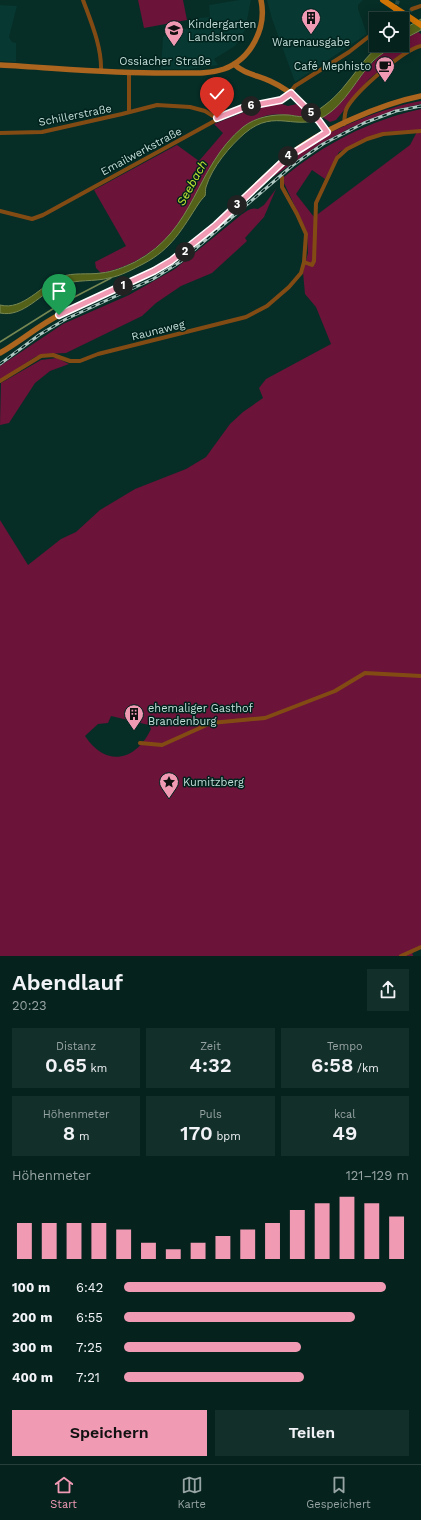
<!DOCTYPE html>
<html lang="de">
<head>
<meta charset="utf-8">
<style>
  :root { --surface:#05221d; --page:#132f2a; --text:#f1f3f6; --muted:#97a4a4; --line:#263f3b; --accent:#f09ab4 }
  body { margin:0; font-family:"Work Sans",sans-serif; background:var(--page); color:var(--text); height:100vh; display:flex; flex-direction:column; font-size:15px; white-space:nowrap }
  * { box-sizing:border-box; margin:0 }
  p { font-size:13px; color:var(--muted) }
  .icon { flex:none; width:22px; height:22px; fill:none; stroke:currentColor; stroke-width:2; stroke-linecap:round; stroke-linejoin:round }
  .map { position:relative; height:956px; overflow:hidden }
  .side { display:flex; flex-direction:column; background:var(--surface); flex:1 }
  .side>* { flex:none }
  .controls { position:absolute; left:369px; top:12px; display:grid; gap:8px }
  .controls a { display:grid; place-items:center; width:40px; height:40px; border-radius:0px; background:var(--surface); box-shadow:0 2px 10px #0003,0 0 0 1px var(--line); font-size:20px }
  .pin { position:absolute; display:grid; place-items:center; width:34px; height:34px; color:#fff; margin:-41px -17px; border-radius:50% 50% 50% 0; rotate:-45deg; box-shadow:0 0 4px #0007 }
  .pin .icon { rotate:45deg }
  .km { position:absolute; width:20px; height:20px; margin:-10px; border-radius:50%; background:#222; color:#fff; font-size:11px; line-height:20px; text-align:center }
  .round { display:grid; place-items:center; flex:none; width:42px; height:42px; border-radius:0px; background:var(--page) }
  .headline { display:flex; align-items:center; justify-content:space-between; height:68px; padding:0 12px }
  h1 { font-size:22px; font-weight:600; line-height:30px }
  .stats { display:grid; grid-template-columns:repeat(3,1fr); gap:6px; height:68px; padding:4px 12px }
  .stats div { display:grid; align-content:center; border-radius:0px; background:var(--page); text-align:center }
  .stats b { font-size:20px; font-weight:600 }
  .stats small { font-size:11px; font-weight:400 }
  .stats p { font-size:11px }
  .chart { height:112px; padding:8px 12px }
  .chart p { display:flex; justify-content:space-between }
  .chart svg { width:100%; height:72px; margin-top:4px; stroke:var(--accent); stroke-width:6 }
  .cta { display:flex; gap:8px; margin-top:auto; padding:8px 12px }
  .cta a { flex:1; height:46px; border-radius:0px; background:var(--accent); color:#111; font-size:16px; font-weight:600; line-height:46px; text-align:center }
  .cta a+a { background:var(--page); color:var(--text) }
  ul { padding:0 12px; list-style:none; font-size:13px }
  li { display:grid; grid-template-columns:64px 48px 1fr; align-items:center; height:30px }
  li i { height:10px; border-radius:5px; background:var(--accent) }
  .tab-bar { display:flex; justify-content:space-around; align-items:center; height:56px; border-top:1px solid var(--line); background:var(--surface); font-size:11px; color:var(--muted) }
  .tab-bar a { display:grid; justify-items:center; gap:2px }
  .tab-bar .active { color:var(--accent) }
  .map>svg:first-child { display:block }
  .built { fill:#073831 }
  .green { fill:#6b1339; fill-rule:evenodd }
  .water { fill:#546219; stroke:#768752 }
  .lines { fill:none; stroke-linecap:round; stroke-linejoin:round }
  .stream { stroke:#768752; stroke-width:1.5 }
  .street-tunnel { stroke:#234741; stroke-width:4; stroke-dasharray:4 2; stroke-linecap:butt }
  .street { stroke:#834b14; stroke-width:4 }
  .secondary { stroke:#ab651f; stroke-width:5.5 }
  .primary { stroke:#d07405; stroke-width:6 }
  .rail-casing { stroke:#adc7c1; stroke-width:3 }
  .rail { stroke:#00231e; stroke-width:1.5; stroke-dasharray:4.5; stroke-linecap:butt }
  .primary-bridge { stroke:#d07405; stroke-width:6 }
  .route-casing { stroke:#fff; stroke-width:8 }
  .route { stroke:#f09ab4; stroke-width:5 }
  .labels { text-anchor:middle; stroke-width:3; stroke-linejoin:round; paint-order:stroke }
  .poi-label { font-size:11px; fill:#c4ddd7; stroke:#00231e; text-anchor:start }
  .street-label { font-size:11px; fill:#c4ddd7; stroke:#00231e }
  .water-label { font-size:12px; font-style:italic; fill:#c4e432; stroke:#00231e }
</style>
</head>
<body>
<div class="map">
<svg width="421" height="956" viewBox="0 0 421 956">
  <rect width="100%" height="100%" fill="#072d27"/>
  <!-- built -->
  <path class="built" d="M 239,0 L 251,0 L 245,30 L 235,46 L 214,59 L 218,65 L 190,69 L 161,69 L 163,37 L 170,30 L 194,28 L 198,24 L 199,18 L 210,17 L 209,5 Z
    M 267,0 L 363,0 L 358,5 L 358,9 L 367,34 L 295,82 L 272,19 Z
    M 0,5 L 17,6 L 9,37 L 12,42 L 16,43 L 16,62 L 0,61 Z"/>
  <!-- green -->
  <path class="green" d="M 138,0 L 183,0 L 187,20 L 144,28 Z
    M 418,32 L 421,34 L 421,44 L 398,56 L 369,79 L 336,120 L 330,122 L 322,117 C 349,104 373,45 402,45 L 402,40 Z
    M 421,101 L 421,104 L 398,109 L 352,127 L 320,144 L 273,177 C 275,170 283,167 288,163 C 292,160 295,155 299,152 C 325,131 388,106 421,101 Z
    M 278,103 L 288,106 L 297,104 L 308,116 C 294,117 279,112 265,116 C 224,129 208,174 189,208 C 171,241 139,266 101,273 L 96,268 L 95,262 L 126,246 L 94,190 L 177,145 L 199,161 L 223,133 L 214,124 L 257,107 Z
    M 421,109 L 421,947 L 412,951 L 413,956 L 0,956 L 0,520 L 28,565 L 61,539 L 76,532 L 100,510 L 135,489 L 186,469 L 206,457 L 230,424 L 243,412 L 263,398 L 259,388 L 266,379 L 331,344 L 316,307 L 305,294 L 303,272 L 308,253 L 307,232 L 284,183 L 284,177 C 324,144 370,120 421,109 ZM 418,130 L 410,145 L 314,217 L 296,194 L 312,170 L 325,179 L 339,152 L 352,145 L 384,132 ZM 111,716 L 149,725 L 151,729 C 136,761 106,768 85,736 L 86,735 L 98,724 L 108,723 Z
    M 276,189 L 264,217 L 245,238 L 247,241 L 212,273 L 181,286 L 156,303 L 142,316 L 66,353 L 45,354 L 35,357 L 0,380 L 0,366 L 63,324 L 129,295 L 175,269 L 241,215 C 247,211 251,207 258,209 L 264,205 Z
    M 57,358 L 69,364 L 50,371 L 35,383 L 9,423 L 0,425 L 1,383 L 41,360 Z"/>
  <!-- water -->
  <path class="water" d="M 421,19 L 421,30 L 402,40 L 402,30 Z
    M 380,45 L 395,45 C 388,50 379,55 373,61 C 357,78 345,104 325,116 C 296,133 276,107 245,133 C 230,146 212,167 206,187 C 205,190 206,193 205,196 C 203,198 201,200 199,203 C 182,229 172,249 143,264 C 133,269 121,276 109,278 C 94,282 77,279 61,285 C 41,292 24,318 0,313 L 0,305 C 23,311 41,285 61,277 C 73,272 88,275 101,273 C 113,272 124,267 135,262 C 197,229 194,168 243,127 C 256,117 273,114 289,115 C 296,116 303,118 310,115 C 324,107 336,97 346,84 C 357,71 366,56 380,45 Z"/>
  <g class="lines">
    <!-- stream -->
    <path class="stream" d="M 0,342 L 59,305 L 111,278"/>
    <!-- street-tunnel -->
    <path class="street-tunnel" d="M 394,16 L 398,0
      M 401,19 L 412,9"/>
    <!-- street -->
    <path class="street" d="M 83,0 C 91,22 102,47 101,71
      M 412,9 L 421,6
      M 391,19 L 396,19
      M 129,112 L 129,72
      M 344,124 C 345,118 344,111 348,106 C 358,90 403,50 421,46
      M 0,133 L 42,132 L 122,114 L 157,105 L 190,107 L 205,111 L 218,119
      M 0,211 L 32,219 L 43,215 L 218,119 L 245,107 L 285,99 L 295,86 L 349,52 L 376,31
      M 304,262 L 312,265 L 314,261 L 316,203 L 337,158 L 347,149 L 367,139 L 383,134 L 421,131
      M 0,381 L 41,356 L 53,355 L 70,361 L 80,361 L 98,354 L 246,317 L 267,306 L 289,287 L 301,273 L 304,262 L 306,234 L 297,214 L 282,187 L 282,177
      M 140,743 L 162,745 L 211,723 L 265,718 L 335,691 L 365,673 L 421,676
      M 401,956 L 421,947"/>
    <!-- secondary -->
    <path class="secondary" d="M 234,64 C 244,74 257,75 270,81 C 292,91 315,112 327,133
      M 0,65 C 58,68 117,74 176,73 C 192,73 209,74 224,69 C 251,59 267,28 261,0
      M 0,353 C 21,341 39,325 61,314 C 98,296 138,283 173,260 C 215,231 248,190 287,157 C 318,131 381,104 421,96"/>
    <!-- primary -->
    <path class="primary" d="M 383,0 L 395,8
      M 406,15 L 421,25"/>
    <defs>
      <path id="rail" d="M 0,364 L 39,335 L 66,319 L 153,279 L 180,262 L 293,165 L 323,144 L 364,123 L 396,111 L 421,106"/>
    </defs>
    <!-- rail casing -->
    <use href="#rail" class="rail-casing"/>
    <!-- rail -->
    <use href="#rail" class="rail"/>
    <!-- primary-bridge -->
    <path class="primary-bridge" d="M 395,8 L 406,15"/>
  </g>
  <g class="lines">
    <defs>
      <path id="route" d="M 59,315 L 154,271 L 171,261 L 216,225 L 289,156 L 327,132 L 319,121 L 291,93 L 281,100 L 245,107 L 217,118"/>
    </defs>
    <!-- route casing -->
    <use href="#route" class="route-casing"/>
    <!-- route -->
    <use href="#route" class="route"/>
  </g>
  <!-- icons -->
  <defs>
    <symbol id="building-pin" viewBox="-11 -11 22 30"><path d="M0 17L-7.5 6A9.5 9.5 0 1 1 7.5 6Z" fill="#f09ab4" stroke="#00231e"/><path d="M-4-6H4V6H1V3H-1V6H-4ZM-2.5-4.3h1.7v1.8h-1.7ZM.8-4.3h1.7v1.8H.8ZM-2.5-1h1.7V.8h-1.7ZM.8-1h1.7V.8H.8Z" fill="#111"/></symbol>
    <symbol id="school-pin" viewBox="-11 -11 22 30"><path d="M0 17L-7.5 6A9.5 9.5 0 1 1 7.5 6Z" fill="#f09ab4" stroke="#00231e"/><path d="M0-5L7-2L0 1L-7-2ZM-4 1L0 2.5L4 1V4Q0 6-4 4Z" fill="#111"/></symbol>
    <symbol id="cafe-pin" viewBox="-11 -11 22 30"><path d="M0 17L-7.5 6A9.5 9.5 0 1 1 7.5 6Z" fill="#f09ab4" stroke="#00231e"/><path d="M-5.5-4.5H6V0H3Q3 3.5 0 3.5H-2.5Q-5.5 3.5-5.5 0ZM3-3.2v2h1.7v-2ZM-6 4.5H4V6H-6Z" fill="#111"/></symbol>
    <symbol id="sight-pin" viewBox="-11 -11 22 30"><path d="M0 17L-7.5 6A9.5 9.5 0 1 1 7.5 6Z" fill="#f09ab4" stroke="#00231e"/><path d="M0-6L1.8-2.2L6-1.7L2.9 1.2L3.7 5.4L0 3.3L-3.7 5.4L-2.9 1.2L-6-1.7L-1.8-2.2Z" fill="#111"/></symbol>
  </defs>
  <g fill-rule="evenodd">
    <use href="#building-pin" x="300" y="7" width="22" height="30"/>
    <use href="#school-pin" x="163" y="19" width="22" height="30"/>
    <use href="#cafe-pin" x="374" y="55" width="22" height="30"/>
    <use href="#building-pin" x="123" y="703" width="22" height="30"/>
    <use href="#sight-pin" x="158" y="771" width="22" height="30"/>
  </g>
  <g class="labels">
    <!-- poi labels -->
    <g class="poi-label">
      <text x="188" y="28">Kindergarten<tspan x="188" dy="13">Landskron</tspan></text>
      <text x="311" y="46" text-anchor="middle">Warenausgabe</text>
      <text x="371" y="70" text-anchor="end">Café Mephisto</text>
      <text x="148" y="712">ehemaliger Gasthof<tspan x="148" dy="13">Brandenburg</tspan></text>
      <text x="183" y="786">Kumitzberg</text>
    </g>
    <!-- street labels -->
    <g class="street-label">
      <text x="165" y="65">Ossiacher Straße</text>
      <text transform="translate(75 115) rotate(-11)" y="4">Schillerstraße</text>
      <text transform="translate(141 151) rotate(-28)" y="4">Emailwerkstraße</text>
      <text transform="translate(158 330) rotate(-14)" y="4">Raunaweg</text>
    </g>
    <!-- water labels -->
    <g class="water-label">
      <text transform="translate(192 183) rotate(-61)" y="4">Seebach</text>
    </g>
  </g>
</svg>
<div class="controls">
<a><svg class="icon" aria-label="locate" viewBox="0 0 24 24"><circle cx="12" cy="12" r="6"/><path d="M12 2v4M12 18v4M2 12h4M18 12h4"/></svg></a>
</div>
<div class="pin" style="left:59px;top:315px;background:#1e9e55"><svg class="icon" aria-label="arrive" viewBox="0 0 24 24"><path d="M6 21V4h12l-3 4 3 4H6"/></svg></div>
<div class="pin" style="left:217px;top:118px;background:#d93025"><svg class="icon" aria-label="check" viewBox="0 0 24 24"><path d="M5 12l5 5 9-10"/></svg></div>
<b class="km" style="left:123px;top:286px">1</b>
<b class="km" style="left:185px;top:252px">2</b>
<b class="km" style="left:237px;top:205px">3</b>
<b class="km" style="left:288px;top:156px">4</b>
<b class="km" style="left:311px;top:113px">5</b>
<b class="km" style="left:251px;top:106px">6</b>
</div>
<section class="side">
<div class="headline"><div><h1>Abendlauf</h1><p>20:23</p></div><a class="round"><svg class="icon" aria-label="share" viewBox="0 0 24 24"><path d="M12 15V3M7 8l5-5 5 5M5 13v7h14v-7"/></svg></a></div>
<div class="stats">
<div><p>Distanz</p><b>0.65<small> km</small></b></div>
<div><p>Zeit</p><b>4:32</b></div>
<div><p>Tempo</p><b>6:58<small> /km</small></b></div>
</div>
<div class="stats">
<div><p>Höhenmeter</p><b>8<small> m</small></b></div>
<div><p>Puls</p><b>170<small> bpm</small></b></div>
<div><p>kcal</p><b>49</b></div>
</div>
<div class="chart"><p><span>Höhenmeter</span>121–129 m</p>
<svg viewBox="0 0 160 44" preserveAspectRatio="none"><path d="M5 44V22M15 44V22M25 44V22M35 44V22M45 44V26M55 44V34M65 44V38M75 44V34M85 44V30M95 44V26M105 44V22M115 44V14M125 44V10M135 44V6M145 44V10M155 44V18"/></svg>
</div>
<ul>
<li><b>100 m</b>6:42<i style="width:92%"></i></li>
<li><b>200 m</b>6:55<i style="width:81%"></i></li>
<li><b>300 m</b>7:25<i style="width:62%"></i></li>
<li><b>400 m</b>7:21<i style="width:63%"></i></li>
</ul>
<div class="cta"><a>Speichern</a><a>Teilen</a></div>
</section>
<nav class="tab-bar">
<a class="active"><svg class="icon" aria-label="home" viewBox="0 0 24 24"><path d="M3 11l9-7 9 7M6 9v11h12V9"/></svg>Start</a>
<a><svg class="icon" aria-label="map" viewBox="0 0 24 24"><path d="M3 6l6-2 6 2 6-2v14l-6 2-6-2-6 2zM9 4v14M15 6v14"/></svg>Karte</a>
<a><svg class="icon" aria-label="saved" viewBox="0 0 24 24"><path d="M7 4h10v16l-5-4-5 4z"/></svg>Gespeichert</a>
</nav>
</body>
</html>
